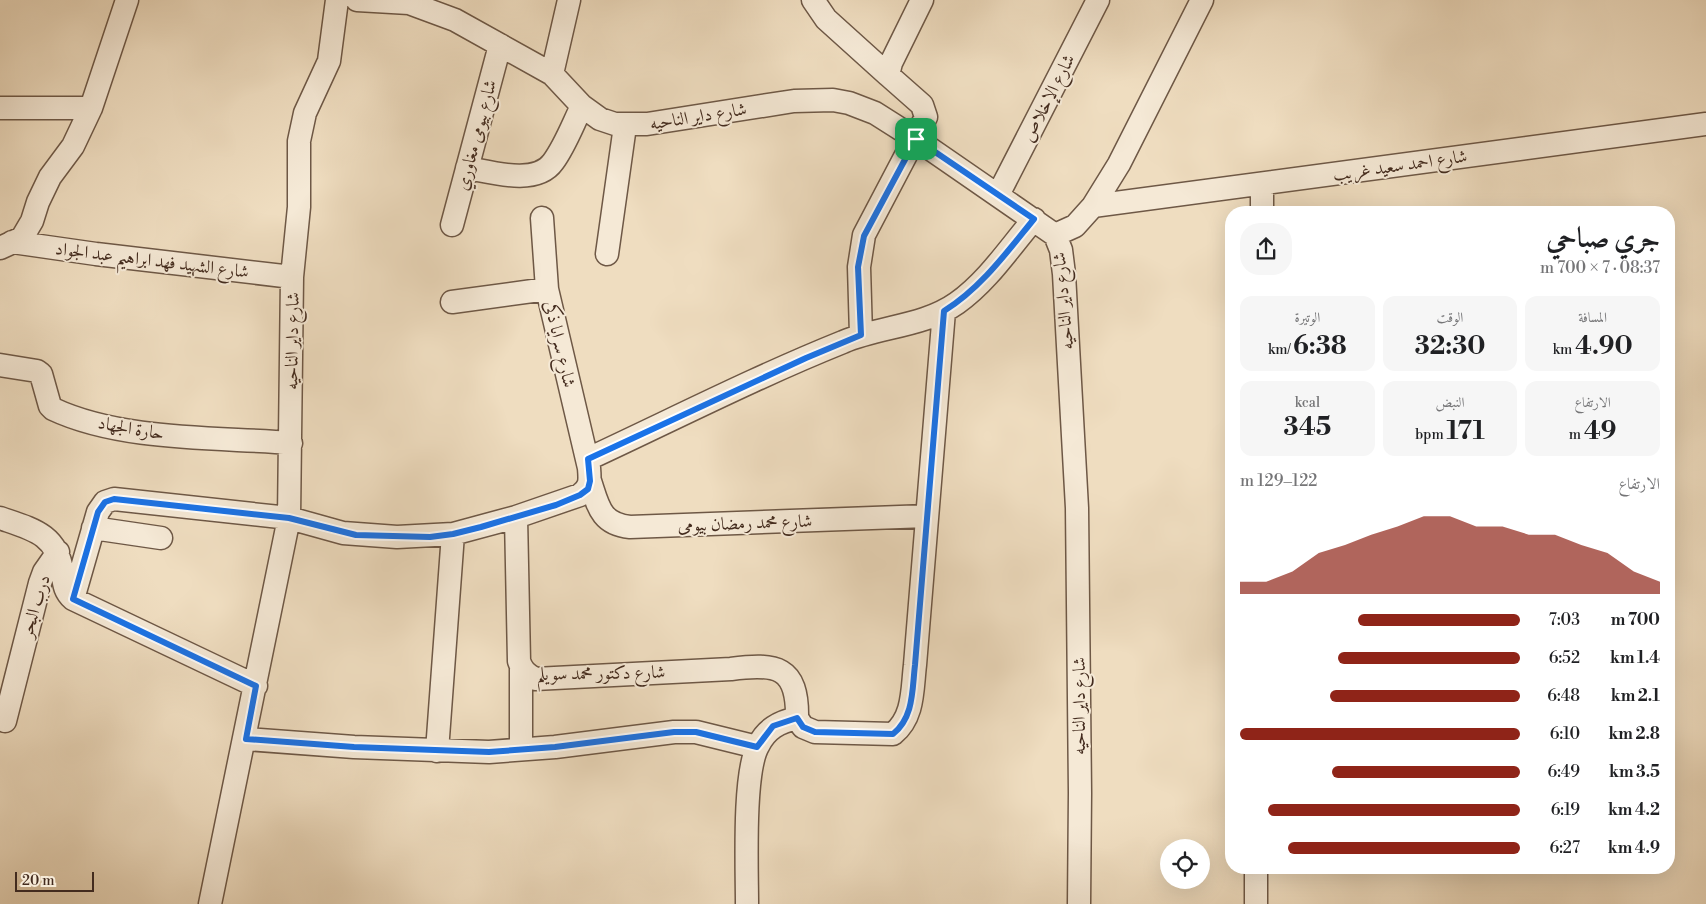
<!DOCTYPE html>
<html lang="ar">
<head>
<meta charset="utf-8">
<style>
  :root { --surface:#fff; --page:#f6f6f6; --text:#202124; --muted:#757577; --accent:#8f2418 }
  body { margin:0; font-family:"Libre Bodoni",Amiri,serif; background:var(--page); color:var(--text); direction:rtl; height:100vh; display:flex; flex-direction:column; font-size:19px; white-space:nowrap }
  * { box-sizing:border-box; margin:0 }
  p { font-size:16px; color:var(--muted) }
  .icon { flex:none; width:28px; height:28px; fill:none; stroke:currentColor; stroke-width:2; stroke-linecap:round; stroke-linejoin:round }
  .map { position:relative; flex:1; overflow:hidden; direction:ltr }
  .side { position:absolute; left:1225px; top:206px; width:450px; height:668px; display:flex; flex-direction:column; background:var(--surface); border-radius:20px; box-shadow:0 5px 20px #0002; direction:rtl }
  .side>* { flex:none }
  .fabs { position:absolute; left:1160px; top:839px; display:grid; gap:10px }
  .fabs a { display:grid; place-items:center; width:50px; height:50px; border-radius:50%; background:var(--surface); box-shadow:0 5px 20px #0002; font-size:25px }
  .scale { position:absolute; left:15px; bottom:12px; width:79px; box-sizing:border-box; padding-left:5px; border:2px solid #432b1e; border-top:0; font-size:14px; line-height:18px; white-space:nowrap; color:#432b1e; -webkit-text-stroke:4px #f5e9d6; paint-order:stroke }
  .pin { position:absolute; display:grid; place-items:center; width:42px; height:42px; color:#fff; margin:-21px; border-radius:10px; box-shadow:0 2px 8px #0006 }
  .round { display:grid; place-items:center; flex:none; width:52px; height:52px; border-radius:20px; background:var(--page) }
  .headline { display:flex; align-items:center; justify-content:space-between; height:85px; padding:0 15px }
  h1 { font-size:28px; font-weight:800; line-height:38px }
  .figures { display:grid; grid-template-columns:repeat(3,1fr); gap:8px; height:85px; padding:5px 15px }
  .figures div { display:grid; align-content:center; border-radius:12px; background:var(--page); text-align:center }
  .figures b { font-size:25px; font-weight:800 }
  .figures small { font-size:14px; font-weight:400 }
  .figures p { font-size:14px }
  .chart { height:140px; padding:10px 15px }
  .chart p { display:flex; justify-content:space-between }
  .chart svg { width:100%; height:90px; margin-top:5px; fill:var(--accent); opacity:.7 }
  ul { padding:0 15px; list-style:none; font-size:16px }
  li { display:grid; grid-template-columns:80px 60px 1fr; align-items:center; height:38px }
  li i { height:12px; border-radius:6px; background:var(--accent) }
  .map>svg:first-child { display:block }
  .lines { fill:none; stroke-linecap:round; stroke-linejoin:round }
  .minor-casing { stroke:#6e5846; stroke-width:25 }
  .minor { stroke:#f5e9d6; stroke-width:22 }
  .route-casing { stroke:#fff; stroke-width:10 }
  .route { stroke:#1a73e8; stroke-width:6 }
  .labels { text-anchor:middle; stroke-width:4; stroke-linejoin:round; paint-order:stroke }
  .street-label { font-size:18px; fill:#432b1e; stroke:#f5e9d6 }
</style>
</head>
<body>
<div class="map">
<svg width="1706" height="904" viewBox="0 0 1706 904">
  <rect width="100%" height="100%" fill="#efddc0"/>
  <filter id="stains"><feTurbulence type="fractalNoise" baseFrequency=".004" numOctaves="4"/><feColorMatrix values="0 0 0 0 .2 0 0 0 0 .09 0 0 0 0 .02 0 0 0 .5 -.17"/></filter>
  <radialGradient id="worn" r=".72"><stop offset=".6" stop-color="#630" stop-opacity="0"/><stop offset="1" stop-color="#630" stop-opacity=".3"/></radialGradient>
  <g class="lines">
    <defs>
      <path id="minor" d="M 357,0 L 409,3 L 455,20 L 552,74 L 582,106 L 600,119 L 615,124 L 647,124 L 794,101 L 833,100 L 849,103 L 875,113 L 916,139 L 1055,235 L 1061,250 L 1064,274 L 1077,508 L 1080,793 L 1079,904
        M 813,0 L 826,19 L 888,75
        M 552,74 L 569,0
        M 0,108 L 91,108
        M 467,168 C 491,172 536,186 553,162 C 565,146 573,124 582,106
        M 998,195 L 1098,0
        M 1093,206 L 1706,124
        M 1262,212 L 1262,184
        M 452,225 L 500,45
        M 1055,235 L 1075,226 L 1093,206 L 1119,164 L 1202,0
        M 12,242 L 96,254 L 292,277
        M 0,248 L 22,238 L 32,221 L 38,202 L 50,177 L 73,146 L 91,108 L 127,0
        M 607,254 L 625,126
        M 452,302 L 547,289
        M 861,335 L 859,267 L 864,235 L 926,117 L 922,105 L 888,75 L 891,63 L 922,0
        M 0,365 L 37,371 L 41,374 L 50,406 L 53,409 C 121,441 217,437 291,443
        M 588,459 C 672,420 756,377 843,342 C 880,326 923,327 957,303 C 988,281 1010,247 1034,219
        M 590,481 C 598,505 600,524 630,527 L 927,516
        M 516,517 L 519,661 C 522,670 526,674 535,679 L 731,669 C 776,663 798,666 797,718
        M 0,518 C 32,529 57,534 62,571 C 64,583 64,591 73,599 L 256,686
        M 93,528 L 161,538
        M 73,599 L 98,512 L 105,502 L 114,499 L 289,518 L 343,533 L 397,537 L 453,534 L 516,517 L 580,495 C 591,487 590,480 589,468 L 547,289 L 542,218
        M 521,666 L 521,748
        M 5,721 L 40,583 L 44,572 L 58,552
        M 246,739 L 354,747 L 489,752 L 555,747 L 674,732 L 696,732 L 757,747
        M 437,751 L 453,534
        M 210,904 L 289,518 L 292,277 L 299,207 L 299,141 L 305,113 L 329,61 L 337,0
        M 747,904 C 747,869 743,773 758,746 C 766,729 779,722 797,718 L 803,727 L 815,732 L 893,734 C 914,717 912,690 915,665 L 944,311
        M 1256,904 L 1256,868"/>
    </defs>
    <!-- minor casing -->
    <use href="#minor" class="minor-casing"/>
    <!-- minor -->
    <use href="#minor" class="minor"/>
  </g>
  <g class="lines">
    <defs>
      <path id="route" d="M 916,139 L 1034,219 C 1007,252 981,288 944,311 L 915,665 C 912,690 914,717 893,734 L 815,732 L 803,727 L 797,718 L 773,726 L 757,747 L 696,732 L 674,732 L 555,747 L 489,752 L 354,747 L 246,739 L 256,686 L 73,599 L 98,512 L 105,502 L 114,499 L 289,518 L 356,535 L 430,537 L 453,534 L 481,527 L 556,505 L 580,495 L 588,489 L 590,481 L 588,459 L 806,358 L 861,335 L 858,267 L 864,236 Z"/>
    </defs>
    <!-- route casing -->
    <use href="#route" class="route-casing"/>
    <!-- route -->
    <use href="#route" class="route"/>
  </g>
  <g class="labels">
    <!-- street labels -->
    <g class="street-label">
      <text transform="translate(1048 98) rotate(-63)" y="6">شارع الإخلاص</text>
      <text transform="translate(698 116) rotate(-9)" y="6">شارع داير الناحيه</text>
      <text transform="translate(476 135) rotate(-75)" y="6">شارع بيومى مغاوري</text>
      <text transform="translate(1400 165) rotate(-8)" y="6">شارع احمد سعيد غريب</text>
      <text transform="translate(152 260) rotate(7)" y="6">شارع الشهيد فهد ابراهيم عبد الجواد</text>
      <text transform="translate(1063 301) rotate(-95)" y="6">شارع داير الناحيه</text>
      <text transform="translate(292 341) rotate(-89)" y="6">شارع داير الناحيه</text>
      <text transform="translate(560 344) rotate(77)" y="6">شارع سرايا ذكى</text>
      <text transform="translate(131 428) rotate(10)" y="6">حارة الجهاد</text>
      <text transform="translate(745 523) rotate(-2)" y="6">شارع محمد رمضان بيومى</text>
      <text transform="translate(35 606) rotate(-73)" y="6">درب البحر</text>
      <text transform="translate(601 673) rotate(-1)" y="6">شارع دكتور محمد سويلم</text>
      <text transform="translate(1079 706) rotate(-90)" y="6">شارع داير الناحيه</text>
    </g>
  </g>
  <rect width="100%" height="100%" filter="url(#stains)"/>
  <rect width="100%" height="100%" fill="url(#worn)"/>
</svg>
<div class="fabs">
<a><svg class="icon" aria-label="locate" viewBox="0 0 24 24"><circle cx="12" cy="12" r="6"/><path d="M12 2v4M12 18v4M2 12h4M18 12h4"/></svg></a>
</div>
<div class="scale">20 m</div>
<div class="pin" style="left:916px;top:139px;background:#1e9e55"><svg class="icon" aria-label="arrive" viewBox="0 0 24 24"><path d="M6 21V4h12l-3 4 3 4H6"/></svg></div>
<section class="side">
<div class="headline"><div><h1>جري صباحي</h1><p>08:37 · 7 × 700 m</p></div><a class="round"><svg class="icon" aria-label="share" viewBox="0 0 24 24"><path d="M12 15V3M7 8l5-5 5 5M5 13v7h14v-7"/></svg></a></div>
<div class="figures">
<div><p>المسافة</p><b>4.90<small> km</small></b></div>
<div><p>الوقت</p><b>32:30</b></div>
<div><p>الوتيرة</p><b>6:38<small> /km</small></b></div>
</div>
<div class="figures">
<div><p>الارتفاع</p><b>49<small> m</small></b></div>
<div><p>النبض</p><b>171<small> bpm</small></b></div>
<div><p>kcal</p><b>345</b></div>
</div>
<div class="chart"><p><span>الارتفاع</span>122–129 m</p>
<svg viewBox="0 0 160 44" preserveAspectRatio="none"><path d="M0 44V38L10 38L20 33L30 24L40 20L50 15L60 11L70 6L80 6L90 11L100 11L110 15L120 15L130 20L140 24L150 33L160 38V44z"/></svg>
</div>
<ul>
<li><b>700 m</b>7:03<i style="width:58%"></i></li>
<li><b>1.4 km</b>6:52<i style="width:65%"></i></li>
<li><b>2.1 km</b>6:48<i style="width:68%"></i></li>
<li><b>2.8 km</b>6:10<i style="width:100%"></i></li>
<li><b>3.5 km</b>6:49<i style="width:67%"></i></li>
<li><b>4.2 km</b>6:19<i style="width:90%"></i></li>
<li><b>4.9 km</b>6:27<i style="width:83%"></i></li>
</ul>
</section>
</div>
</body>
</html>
